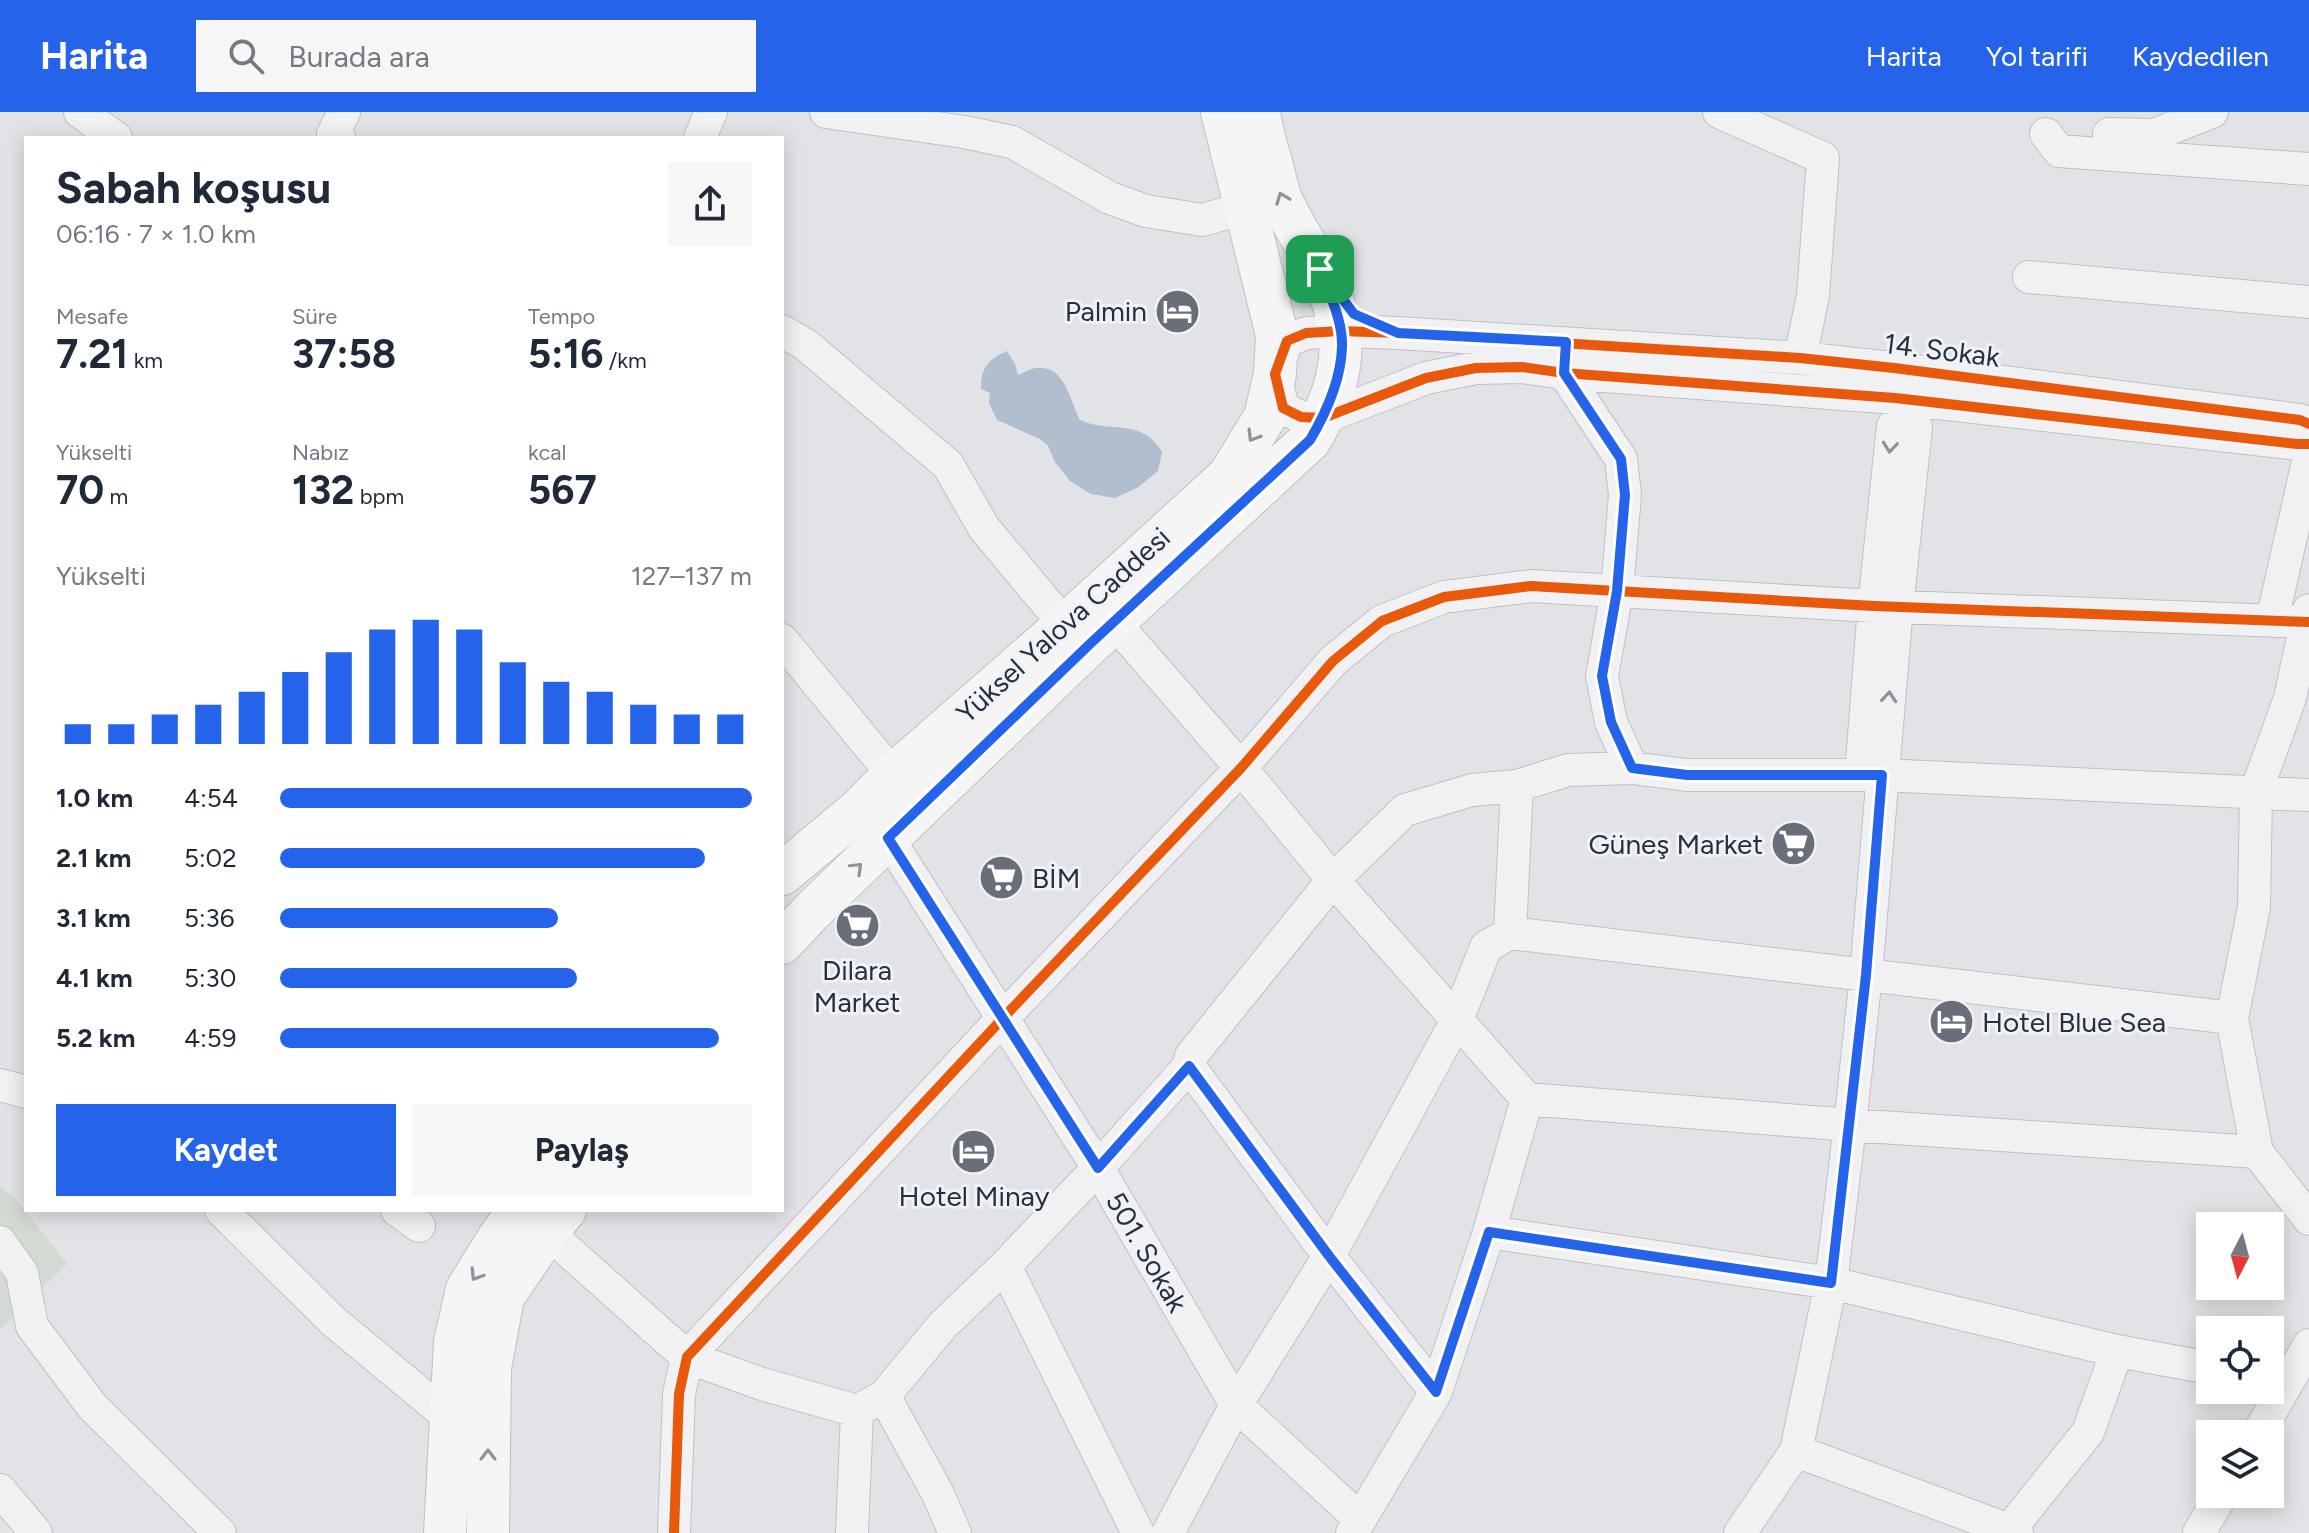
<!DOCTYPE html>
<html lang="tr">
<head>
<meta charset="utf-8">
<style>
  :root { --surface:#fff; --page:#f6f6f7; --text:#1f2937; --muted:#747a83; --accent:#2563eb }
  body { margin:0; font-family:Figtree,sans-serif; background:var(--page); color:var(--text); height:100vh; display:flex; flex-direction:column; font-size:30px; white-space:nowrap }
  * { box-sizing:border-box; margin:0 }
  p { font-size:26px; color:var(--muted) }
  .icon { flex:none; width:44px; height:44px; fill:none; stroke:currentColor; stroke-width:2; stroke-linecap:round; stroke-linejoin:round }
  .map { position:relative; flex:1; overflow:hidden }
  .drawer { position:absolute; left:24px; top:24px; width:760px; height:1076px; display:flex; flex-direction:column; background:var(--surface); border-radius:0px; box-shadow:0 4px 20px #0003 }
  .drawer>* { flex:none }
  .needle { width:52px; rotate:186deg }
  .buttons { position:absolute; left:2196px; top:1100px; display:grid; gap:16px }
  .buttons a { display:grid; place-items:center; width:88px; height:88px; border-radius:0px; background:var(--surface); box-shadow:0 4px 20px #0003; font-size:40px }
  .pin { position:absolute; display:grid; place-items:center; width:68px; height:68px; color:#fff; margin:-34px; border-radius:16px; box-shadow:0 4px 12px #0006 }
  .round { display:grid; place-items:center; flex:none; width:84px; height:84px; border-radius:0px; background:var(--page) }
  .head { display:flex; align-items:center; justify-content:space-between; height:136px; padding:0 32px }
  h1 { font-size:44px; font-weight:700; line-height:60px }
  .stats { display:grid; grid-template-columns:repeat(3,1fr); gap:12px; height:136px; padding:8px 32px }
  .stats div { display:grid; align-content:center }
  .stats b { font-size:40px; font-weight:700 }
  .stats small { font-size:22px; font-weight:400 }
  .stats p { font-size:22px }
  .chart { height:224px; padding:16px 32px }
  .chart p { display:flex; justify-content:space-between }
  .chart svg { width:100%; height:144px; margin-top:8px; stroke:var(--accent); stroke-width:6 }
  .primary-button { display:flex; gap:16px; margin-top:auto; padding:16px 32px }
  .primary-button a { flex:1; height:92px; border-radius:0px; background:var(--accent); color:#fff; font-size:32px; font-weight:700; line-height:92px; text-align:center }
  .primary-button a+a { background:var(--page); color:var(--text) }
  ul { padding:0 32px; list-style:none; font-size:26px }
  li { display:grid; grid-template-columns:128px 96px 1fr; align-items:center; height:60px }
  li i { height:20px; border-radius:10px; background:var(--accent) }
  header { display:flex; align-items:center; gap:48px; box-sizing:border-box; height:112px; padding:0 40px; background:var(--accent); color:#fff }
  header strong { font-size:38px }
  nav { display:flex; gap:44px; margin-inline-start:auto; font-size:28px }
  .search { width:560px; height:72px; background:var(--page); display:flex; align-items:center; gap:20px; box-sizing:border-box; padding:0 28px; border-radius:0px; color:var(--muted); font-size:30px }
  .map>svg:first-child { display:block }
  .green { fill:#d2dad2 }
  .water { fill:#b1bed0 }
  .lines { fill:none; stroke-linecap:round; stroke-linejoin:round }
  .minor-casing { stroke:#c0c1c4; stroke-width:34 }
  .major-casing { stroke:#bec0c4; stroke-width:44 }
  .minor { stroke:#f1f1f3; stroke-width:32 }
  .major { stroke:#f5f5f6; stroke-width:42 }
  .cycleway-casing { stroke:#eff2f6; stroke-width:15 }
  .cycleway { stroke:#e8590c; stroke-width:10 }
  .oneway { stroke:#8f929a }
  .oneway2 { stroke:#8d9099 }
  .route-casing { stroke:#fff; stroke-width:16 }
  .route { stroke:#2563eb; stroke-width:10 }
  .labels { text-anchor:middle; stroke-width:6; stroke-linejoin:round; paint-order:stroke }
  .poi-label { font-size:28px; fill:#292f3f; stroke:#eff2f6; text-anchor:end }
  .street-label { font-size:28px; fill:#292f3f; stroke:#eff2f6 }
</style>
</head>
<body>
<header>
<strong>Harita</strong>
<div class="search"><svg class="icon" aria-label="search" viewBox="0 0 24 24"><circle cx="10" cy="10" r="6"/><path d="M15 15l6 6"/></svg>Burada ara</div>
<nav><a>Harita</a><a>Yol tarifi</a><a>Kaydedilen</a></nav>
</header>
<div class="map">
<svg width="2309" height="1421" viewBox="0 0 2309 1421">
  <rect width="100%" height="100%" fill="#e2e3e6"/>
  <!-- green -->
  <path class="green" d="M 0,1074 L 19,1091 L 67,1152 L 0,1217 Z"/>
  <!-- water -->
  <path class="water" d="M 1007,239 L 1015,252 L 1018,263 C 1023,261 1031,256 1037,256 C 1065,253 1070,289 1080,308 C 1111,322 1142,305 1162,340 L 1158,359 L 1137,376 L 1115,386 L 1091,382 L 1070,369 L 1055,350 L 1048,334 L 1040,327 L 997,308 L 989,291 L 990,281 L 981,277 C 981,256 987,248 1007,239 Z"/>
  <g class="lines">
    <defs>
      <path id="minor" d="M 80,0 L 116,26
        M 826,0 L 964,20 L 1012,30 L 1110,86 L 1146,99 L 1202,108 L 1245,96
        M 1719,0 L 1823,46 L 1813,184 L 1800,246
        M 2046,22 L 2059,39 L 2309,57
        M 2109,22 L 2154,23 L 2212,0
        M 339,26 L 333,22 L 344,0
        M 700,26 L 711,0
        M 2029,165 L 2309,190
        M 782,219 L 806,233 L 948,353 L 984,416 L 1065,513
        M 1565,248 L 1564,261 L 1621,347 L 1625,383 L 1617,479 L 1602,564 L 1611,610 L 1632,656
        M 2309,312 L 2300,308 L 1894,256 L 1800,246 L 1398,221 L 1340,219 L 1306,221 L 1287,229 L 1275,262 L 1283,296 L 1301,305 L 1323,306 L 1426,266 L 1476,256 L 1522,255 L 1564,261 L 1895,286 L 2297,332 L 2309,332
        M 2309,498 L 2290,586 L 2256,680 L 2254,795 L 2232,906 L 2257,1040 L 2309,1107
        M 2272,509 L 2309,345
        M 782,528 L 893,663
        M 1861,663 L 1874,494 L 1893,314 L 1916,315 L 1897,495 L 1866,863 L 1850,1013 L 1831,1171 L 1796,1339 L 2017,1421
        M 872,709 L 888,726 L 1098,1056 L 1236,1293 L 1360,1407
        M 1510,821 L 1517,674
        M 1189,954 L 1329,1144 L 1436,1280
        M 0,973 L 26,980
        M 2257,1040 L 1850,1013 L 1527,987 L 1333,768 L 1405,698 L 1472,678 L 1517,674 L 1568,658 L 1632,656 L 1687,663 L 1882,663 L 2309,683
        M 221,1098 L 333,1209 L 450,1306
        M 397,1098 L 419,1114
        M 547,1120 L 687,1245 L 762,1272 L 857,1299 L 884,1284 L 943,1213 L 1005,1154 L 1098,1056 L 1189,954 L 1191,944 L 1333,768 L 1241,656 L 1114,510
        M 1489,1120 L 1831,1171 L 2117,1239 L 2210,1256
        M 0,1130 L 22,1161 L 32,1214 L 92,1294 L 220,1421
        M 1005,1154 L 1138,1421
        M 884,1284 L 937,1380 L 955,1421
        M 2258,1322 L 2309,1233
        M 0,1378 L 36,1421
        M 674,1421 L 679,1282 L 687,1245 L 1003,906 L 1241,656 L 1333,549 L 1382,509 L 1444,485 L 1531,474 L 1874,494 L 2309,510
        M 852,1421 L 857,1299
        M 1168,1421 L 1236,1293 L 1329,1144 L 1457,908 L 1486,835 L 1510,821 L 2232,906
        M 1352,1421 L 1436,1280 L 1489,1120 L 1527,987
        M 1740,1421 L 1796,1339
        M 2007,1421 L 2088,1320 L 2117,1239
        M 2199,1421 L 2222,1382"/>
      <path id="major" d="M 782,762 L 860,697 L 893,663 L 1072,507 L 1229,364 L 1265,305 L 1275,262 L 1277,223 L 1222,0
        M 782,831 L 812,799 L 1092,530 L 1310,328 C 1347,267 1351,218 1318,154 C 1306,132 1292,112 1282,89 C 1277,78 1275,65 1272,54 C 1267,36 1261,18 1259,0
        M 445,1421 L 455,1230 L 467,1177 L 498,1127 L 519,1098
        M 488,1421 L 490,1256 L 503,1185 L 547,1120 L 565,1098"/>
    </defs>
    <!-- minor casing -->
    <use href="#minor" class="minor-casing"/>
    <!-- major casing -->
    <use href="#major" class="major-casing"/>
    <!-- minor -->
    <use href="#minor" class="minor"/>
    <!-- major -->
    <use href="#major" class="major"/>
    <defs>
      <path id="cycleway" d="M 2309,312 L 2300,308 L 1894,256 L 1800,246 L 1398,221 L 1340,219 L 1306,221 L 1287,229 L 1275,262 L 1283,296 L 1301,305 L 1323,306 L 1426,266 L 1476,256 L 1522,255 L 1564,261 L 1895,286 L 2297,332 L 2309,332
        M 674,1421 L 679,1282 L 687,1245 L 1003,906 L 1241,656 L 1333,549 L 1382,509 L 1444,485 L 1531,474 L 1874,494 L 2309,510"/>
    </defs>
    <!-- cycleway casing -->
    <use href="#cycleway" class="cycleway-casing"/>
    <!-- cycleway -->
    <use href="#cycleway" class="cycleway"/>
  </g>
  <!-- one-way arrows -->
  <defs><path id="oneway-chevron" d="M-2-3.5L2.5 0L-2 3.5" fill="none" stroke-width="1.6" stroke-linecap="round" stroke-linejoin="round" transform="scale(2)"/></defs>
  <g class="oneway">
    <use href="#oneway-chevron" transform="translate(1282 86) rotate(-111)"/>
    <use href="#oneway-chevron" transform="translate(1253 324) rotate(121)"/>
    <use href="#oneway-chevron" transform="translate(857 756) rotate(-44)"/>
    <use href="#oneway-chevron" transform="translate(476 1163) rotate(122)"/>
    <use href="#oneway-chevron" transform="translate(488 1343) rotate(-90)"/>
  </g>
  <g class="oneway2">
    <use href="#oneway-chevron" transform="translate(1890 335) rotate(96)"/>
    <use href="#oneway-chevron" transform="translate(1889 585) rotate(-85)"/>
  </g>
  <g class="lines">
    <defs>
      <path id="route" d="M 1320,157 L 1354,202 L 1398,221 L 1566,230 L 1564,261 L 1621,347 L 1625,383 L 1617,479 L 1602,564 L 1611,610 L 1632,656 L 1687,663 L 1882,663 L 1866,863 L 1831,1171 L 1489,1120 L 1436,1280 L 1329,1144 L 1189,954 L 1098,1056 L 888,726 L 1092,530 L 1310,328 C 1326,301 1341,268 1342,235 C 1343,208 1329,182 1320,157 Z"/>
    </defs>
    <!-- route casing -->
    <use href="#route" class="route-casing"/>
    <!-- route -->
    <use href="#route" class="route"/>
  </g>
  <!-- icons -->
  <defs>
    <symbol id="hotel-disc" viewBox="-11 -11 22 22"><circle r="9.5" fill="#6a6e79" stroke="#eff2f6"/><path d="M-6-4.5h1.5V1H6V5H4.5V3h-9V5H-6ZM-4 0a1.8 1.8 0 1 1 3.6 0ZM.5 0V-2.5h3Q6-2.5 6 0Z" fill="#fff"/></symbol>
    <symbol id="supermarket-disc" viewBox="-11 -11 22 22"><circle r="9.5" fill="#6a6e79" stroke="#eff2f6"/><path d="M-6-5.5h2.5l.6 2H6L4.5 2H-2.5L-4.4-4H-6ZM-1.5 3.2a1.3 1.3 0 1 0 .1 0ZM3 3.2a1.3 1.3 0 1 0 .1 0Z" fill="#fff"/></symbol>
  </defs>
  <g fill-rule="evenodd">
    <use href="#hotel-disc" x="1152" y="174" width="51" height="51"/>
    <use href="#supermarket-disc" x="1768" y="706" width="51" height="51"/>
    <use href="#supermarket-disc" x="976" y="740" width="51" height="51"/>
    <use href="#supermarket-disc" x="832" y="788" width="51" height="51"/>
    <use href="#hotel-disc" x="1926" y="884" width="51" height="51"/>
    <use href="#hotel-disc" x="948" y="1014" width="51" height="51"/>
  </g>
  <g class="labels">
    <!-- poi labels -->
    <g class="poi-label">
      <text x="1147" y="209">Palmin</text>
      <text x="1763" y="742">Güneş Market</text>
      <text x="1032" y="776" text-anchor="start">BİM</text>
      <text x="857" y="868" text-anchor="middle">Dilara<tspan x="857" dy="32">Market</tspan></text>
      <text x="1982" y="920" text-anchor="start">Hotel Blue Sea</text>
      <text x="974" y="1094" text-anchor="middle">Hotel Minay</text>
    </g>
    <!-- street labels -->
    <g class="street-label">
      <text transform="translate(1942 238) rotate(7)" y="10">14. Sokak</text>
      <text transform="translate(1063 513) rotate(-42)" y="10">Yüksel Yalova Caddesi</text>
      <text transform="translate(1147 1140) rotate(60)" y="10">501. Sokak</text>
    </g>
  </g>
</svg>
<div class="buttons">
<a><svg class="needle" viewBox="-14 -14 28 28"><path d="M0-13l5 13h-10z" fill="#e53935"/><path d="M0 13l5-13h-10z" fill="#747a83"/></svg></a>
<a><svg class="icon" aria-label="locate" viewBox="0 0 24 24"><circle cx="12" cy="12" r="6"/><path d="M12 2v4M12 18v4M2 12h4M18 12h4"/></svg></a>
<a><svg class="icon" aria-label="layers" viewBox="0 0 24 24"><path d="M12 4l9 5-9 5-9-5zM3 14l9 5 9-5"/></svg></a>
</div>
<div class="pin" style="left:1320px;top:157px;background:#1e9e55"><svg class="icon" aria-label="arrive" viewBox="0 0 24 24"><path d="M6 21V4h12l-3 4 3 4H6"/></svg></div>
<section class="drawer">
<div class="head"><div><h1>Sabah koşusu</h1><p>06:16 · 7 × 1.0 km</p></div><a class="round"><svg class="icon" aria-label="share" viewBox="0 0 24 24"><path d="M12 15V3M7 8l5-5 5 5M5 13v7h14v-7"/></svg></a></div>
<div class="stats">
<div><p>Mesafe</p><b>7.21<small> km</small></b></div>
<div><p>Süre</p><b>37:58</b></div>
<div><p>Tempo</p><b>5:16<small> /km</small></b></div>
</div>
<div class="stats">
<div><p>Yükselti</p><b>70<small> m</small></b></div>
<div><p>Nabız</p><b>132<small> bpm</small></b></div>
<div><p>kcal</p><b>567</b></div>
</div>
<div class="chart"><p><span>Yükselti</span>127–137 m</p>
<svg viewBox="0 0 160 44" preserveAspectRatio="none"><path d="M5 44V38M15 44V38M25 44V35M35 44V32M45 44V28M55 44V22M65 44V16M75 44V9M85 44V6M95 44V9M105 44V19M115 44V25M125 44V28M135 44V32M145 44V35M155 44V35"/></svg>
</div>
<ul>
<li><b>1.0 km</b>4:54<i style="width:100%"></i></li>
<li><b>2.1 km</b>5:02<i style="width:90%"></i></li>
<li><b>3.1 km</b>5:36<i style="width:59%"></i></li>
<li><b>4.1 km</b>5:30<i style="width:63%"></i></li>
<li><b>5.2 km</b>4:59<i style="width:93%"></i></li>
</ul>
<div class="primary-button"><a>Kaydet</a><a>Paylaş</a></div>
</section>
</div>
</body>
</html>
